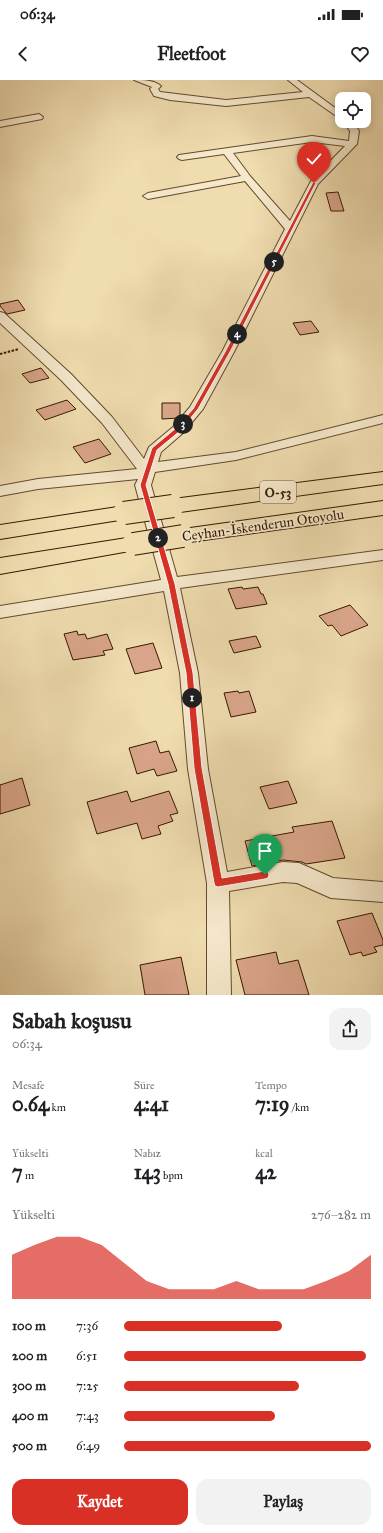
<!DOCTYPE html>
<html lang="tr">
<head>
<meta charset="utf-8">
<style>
  :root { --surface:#fff; --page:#f2f2f2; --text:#202124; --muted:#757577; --accent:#d93025 }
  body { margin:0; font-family:"IM FELL Great Primer",serif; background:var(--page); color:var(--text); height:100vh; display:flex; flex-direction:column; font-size:15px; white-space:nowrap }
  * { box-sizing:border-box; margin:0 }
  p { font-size:13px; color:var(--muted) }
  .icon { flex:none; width:22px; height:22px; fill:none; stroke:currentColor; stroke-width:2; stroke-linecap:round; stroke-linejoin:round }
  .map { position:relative; height:915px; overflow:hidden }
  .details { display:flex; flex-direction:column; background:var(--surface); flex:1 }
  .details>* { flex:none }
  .tools { position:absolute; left:335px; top:12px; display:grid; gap:8px }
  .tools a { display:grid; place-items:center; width:36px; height:36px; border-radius:8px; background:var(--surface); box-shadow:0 2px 10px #0003; font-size:20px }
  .pin { position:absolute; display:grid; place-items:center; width:34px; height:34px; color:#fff; margin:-41px -17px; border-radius:50% 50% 50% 0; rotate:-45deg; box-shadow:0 0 4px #0007 }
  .pin .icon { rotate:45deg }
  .km { position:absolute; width:20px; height:20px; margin:-10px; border-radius:50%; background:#222; color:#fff; font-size:11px; line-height:20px; text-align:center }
  .round { display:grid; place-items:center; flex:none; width:42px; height:42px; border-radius:12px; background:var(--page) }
  .head { display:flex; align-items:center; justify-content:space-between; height:68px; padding:0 12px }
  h1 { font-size:22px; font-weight:700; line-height:30px }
  .metrics { display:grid; grid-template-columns:repeat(3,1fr); gap:6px; height:68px; padding:4px 12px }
  .metrics div { display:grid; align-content:center }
  .metrics b { font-size:20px; font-weight:700 }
  .metrics small { font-size:11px; font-weight:400 }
  .metrics p { font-size:11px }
  .chart { height:112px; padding:8px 12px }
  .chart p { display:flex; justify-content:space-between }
  .chart svg { width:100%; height:72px; margin-top:4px; fill:var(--accent); opacity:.7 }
  .button { display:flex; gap:8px; margin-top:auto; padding:8px 12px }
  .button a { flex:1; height:46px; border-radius:12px; background:var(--accent); color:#fff; font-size:16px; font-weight:700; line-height:46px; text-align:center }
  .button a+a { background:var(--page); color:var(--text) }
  ul { padding:0 12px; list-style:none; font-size:13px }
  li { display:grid; grid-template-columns:64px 48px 1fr; align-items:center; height:30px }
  li i { height:10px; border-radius:5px; background:var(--accent) }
  .status { display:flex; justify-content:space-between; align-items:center; height:28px; padding:0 20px; background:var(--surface); direction:ltr }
  .status svg { height:11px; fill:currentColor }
  header { display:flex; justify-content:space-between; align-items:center; height:52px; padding:0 12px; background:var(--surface); font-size:18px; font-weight:700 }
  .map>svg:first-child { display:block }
  .building { fill:#daa58a; stroke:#341901 }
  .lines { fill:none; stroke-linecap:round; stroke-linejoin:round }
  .minor-casing { stroke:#634a2c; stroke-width:2 }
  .motorway-casing { stroke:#341901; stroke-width:2 }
  .path { stroke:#341901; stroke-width:2; stroke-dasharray:2.5 1.5; stroke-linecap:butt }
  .minor { fill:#f5e8cb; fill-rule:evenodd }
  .motorway { fill:#efdcaf; fill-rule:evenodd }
  .motorway-bridge-casing { stroke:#341901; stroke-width:24; stroke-linecap:butt }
  .motorway-bridge { stroke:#efdcaf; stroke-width:22 }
  .route { fill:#d93025; stroke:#fff }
  .labels { text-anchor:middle; stroke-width:3.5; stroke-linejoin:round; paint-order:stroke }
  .shield { fill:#f5e8cb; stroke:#6e573e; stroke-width:1 }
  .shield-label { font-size:13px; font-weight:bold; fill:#341901 }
  .street-label { font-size:14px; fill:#341901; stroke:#f5e8cb }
</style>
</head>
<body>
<div class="status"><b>06:34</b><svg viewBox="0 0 49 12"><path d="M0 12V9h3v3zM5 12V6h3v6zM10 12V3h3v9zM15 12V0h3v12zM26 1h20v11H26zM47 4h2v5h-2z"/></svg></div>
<header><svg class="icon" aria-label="back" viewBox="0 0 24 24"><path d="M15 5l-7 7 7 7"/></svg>Fleetfoot<svg class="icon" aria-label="heart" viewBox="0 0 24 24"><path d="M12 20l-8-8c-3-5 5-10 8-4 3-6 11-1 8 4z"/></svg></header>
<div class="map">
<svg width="383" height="915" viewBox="0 0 383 915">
  <rect width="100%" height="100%" fill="#efdcaf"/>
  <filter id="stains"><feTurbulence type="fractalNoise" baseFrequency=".005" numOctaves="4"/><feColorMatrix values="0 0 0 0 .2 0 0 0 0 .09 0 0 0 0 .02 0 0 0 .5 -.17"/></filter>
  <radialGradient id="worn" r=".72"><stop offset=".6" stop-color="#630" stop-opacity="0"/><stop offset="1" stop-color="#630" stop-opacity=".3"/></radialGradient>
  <!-- building -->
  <path class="building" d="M 338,112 L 344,131 L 331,131 L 326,113 Z
    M 18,220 L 25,230 L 7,234 L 0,226 L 0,224 Z
    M 311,241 L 319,252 L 300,255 L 293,243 Z
    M 41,288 L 49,298 L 30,303 L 22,294 Z
    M 67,320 L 76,329 L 45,340 L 36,330 Z
    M 162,323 L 180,323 L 180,336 L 178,338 L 162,339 Z
    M 99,359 L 111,374 L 85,383 L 73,367 Z
    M 242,507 L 243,509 L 258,507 L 261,514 L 263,514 L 267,524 L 236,529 L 228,509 Z
    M 350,525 L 368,545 L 341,556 L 332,545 L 328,546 L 319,536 Z
    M 77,551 L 78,555 L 85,554 L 87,559 L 107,554 L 113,569 L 103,571 L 105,575 L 73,580 L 64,554 Z
    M 256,556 L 261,567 L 234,573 L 229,561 Z
    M 153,563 L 162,588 L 135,594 L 126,569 Z
    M 238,611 L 239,613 L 249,611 L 256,632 L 231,637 L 224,613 Z
    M 156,661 L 160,673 L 169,671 L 177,691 L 157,696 L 154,689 L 137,694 L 129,668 Z
    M 22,698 L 30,725 L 0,734 L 0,705 Z
    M 288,701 L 297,723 L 269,729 L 260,707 Z
    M 127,711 L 131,722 L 169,711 L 178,733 L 170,735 L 173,741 L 158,746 L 161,754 L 142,759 L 137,743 L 97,754 L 87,722 Z
    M 332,741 L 345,778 L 306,784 L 302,782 L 283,780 L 252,786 L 245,761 L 294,752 L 292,747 Z
    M 372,833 L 383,860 L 383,865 L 374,867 L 377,872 L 363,876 L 361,872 L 350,875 L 337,841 Z
    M 276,872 L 279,884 L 298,880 L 309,915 L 245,915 L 236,880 Z
    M 181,877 L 189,915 L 145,915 L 140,885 Z"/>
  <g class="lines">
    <defs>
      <path id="minor" d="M 134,0 C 143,0 154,0 161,6 L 158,9 L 160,12 L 226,20 L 303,12 L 288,0 L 297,0 L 342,33 L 342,40 L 309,17 L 226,26 L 170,20 L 154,16 L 150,9 L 152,7 Z
        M 39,34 L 43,37 L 42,39 L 0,47 L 0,41 Z
        M 343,41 L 352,41 L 359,51 L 357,64 L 318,104 L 234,272 L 203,329 L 183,353 L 161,372 L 158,382 L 236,372 L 383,335 L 383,343 L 236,380 L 155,392 L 151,405 L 177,497 L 383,470 L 383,480 L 180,508 L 198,593 L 208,689 L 227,792 L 283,782 L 299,783 L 333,798 L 383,802 L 383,822 L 331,818 L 297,803 L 283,802 L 229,811 L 231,915 L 207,915 L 207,803 L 188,689 L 180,593 L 164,511 L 0,538 L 0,526 L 161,500 L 135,405 L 138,399 L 38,409 L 0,416 L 0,406 L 38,399 L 137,389 L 102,343 L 61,300 L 0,243 L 0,232 L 4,233 L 71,294 L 112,337 L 144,379 L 149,367 L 173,347 L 190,327 L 222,272 L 285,149 L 245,101 L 148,119 L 143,116 L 148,113 L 241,96 L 224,74 L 182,80 L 179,79 L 177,77 L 179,75 L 312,56 L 349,61 L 350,51 ZM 312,62 L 345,66 L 311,101 L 290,141 L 250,96 L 233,73 Z"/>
      <path id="motorway" d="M 383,392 L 383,404 L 173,433 L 165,431 L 162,426 L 165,421 L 173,419 Z
        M 383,421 L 383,435 L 183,463 L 175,461 L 172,456 L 175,451 L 183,449 Z
        M 124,426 L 132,428 L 135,433 L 132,438 L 0,459 L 0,445 Z
        M 133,457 L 141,459 L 144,464 L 141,469 L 0,494 L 0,478 Z"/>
    </defs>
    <!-- minor casing -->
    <use href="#minor" class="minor-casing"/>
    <!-- motorway casing -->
    <use href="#motorway" class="motorway-casing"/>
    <!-- path -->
    <path class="path" d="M 0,274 L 19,269"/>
    <!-- minor -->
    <use href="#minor" class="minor"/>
    <!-- motorway -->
    <use href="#motorway" class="motorway"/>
    <defs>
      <path id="motorway-bridge" d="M 124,433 L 173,426
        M 133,464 L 183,456"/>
    </defs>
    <!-- motorway-bridge casing -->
    <use href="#motorway-bridge" class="motorway-bridge-casing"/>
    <!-- motorway-bridge -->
    <use href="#motorway-bridge" class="motorway-bridge"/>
  </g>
  <!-- route -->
  <path class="route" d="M 313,102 L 316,103 L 230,272 L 198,329 L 180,351 L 157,370 L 146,405 L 175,504 L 193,593 L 202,688 L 222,798 L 265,791 L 268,792 L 269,795 L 268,798 L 265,799 L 218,807 L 215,806 L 214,803 L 194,688 L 186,593 L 168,504 L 140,405 L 152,368 L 176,348 L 193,329 L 225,272 Z"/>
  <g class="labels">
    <!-- shield labels -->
    <rect class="shield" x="260" y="401" width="36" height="22" rx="3"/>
    <g class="shield-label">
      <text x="278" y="417">O-53</text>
    </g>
    <!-- street labels -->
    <g class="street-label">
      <text transform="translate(263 445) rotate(-8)" y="5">Ceyhan-İskenderun Otoyolu</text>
    </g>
  </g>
  <rect width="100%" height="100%" filter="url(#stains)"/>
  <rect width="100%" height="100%" fill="url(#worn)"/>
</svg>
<div class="tools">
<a><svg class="icon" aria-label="locate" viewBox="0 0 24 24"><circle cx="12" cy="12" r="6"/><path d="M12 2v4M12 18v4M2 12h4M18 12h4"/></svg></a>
</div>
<div class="pin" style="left:265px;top:795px;background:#1e9e55"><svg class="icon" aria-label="arrive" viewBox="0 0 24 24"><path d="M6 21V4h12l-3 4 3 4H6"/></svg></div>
<div class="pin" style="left:314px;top:103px;background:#d93025"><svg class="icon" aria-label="check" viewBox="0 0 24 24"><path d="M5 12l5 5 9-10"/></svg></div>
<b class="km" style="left:192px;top:618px">1</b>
<b class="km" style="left:158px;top:458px">2</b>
<b class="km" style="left:183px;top:344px">3</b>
<b class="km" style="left:237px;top:254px">4</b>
<b class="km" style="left:274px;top:182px">5</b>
</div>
<section class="details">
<div class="head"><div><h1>Sabah koşusu</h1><p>06:34</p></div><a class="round"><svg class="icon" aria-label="share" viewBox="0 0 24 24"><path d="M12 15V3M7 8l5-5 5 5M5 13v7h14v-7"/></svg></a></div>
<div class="metrics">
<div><p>Mesafe</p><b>0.64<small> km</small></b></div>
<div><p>Süre</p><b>4:41</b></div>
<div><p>Tempo</p><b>7:19<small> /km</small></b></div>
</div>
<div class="metrics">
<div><p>Yükselti</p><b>7<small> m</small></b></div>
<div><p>Nabız</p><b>143<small> bpm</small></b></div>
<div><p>kcal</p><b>42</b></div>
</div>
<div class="chart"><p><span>Yükselti</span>276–282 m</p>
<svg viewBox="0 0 160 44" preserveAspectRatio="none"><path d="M0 44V17L10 11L20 6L30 6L40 11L50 22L60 33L70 38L80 38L90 38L100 33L110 38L120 38L130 38L140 33L150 27L160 17V44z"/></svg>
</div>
<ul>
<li><b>100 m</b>7:36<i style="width:64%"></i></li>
<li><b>200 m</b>6:51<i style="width:98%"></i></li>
<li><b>300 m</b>7:25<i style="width:71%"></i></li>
<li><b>400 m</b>7:43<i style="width:61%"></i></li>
<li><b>500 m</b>6:49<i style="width:100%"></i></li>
</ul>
<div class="button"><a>Kaydet</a><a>Paylaş</a></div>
</section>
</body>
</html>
